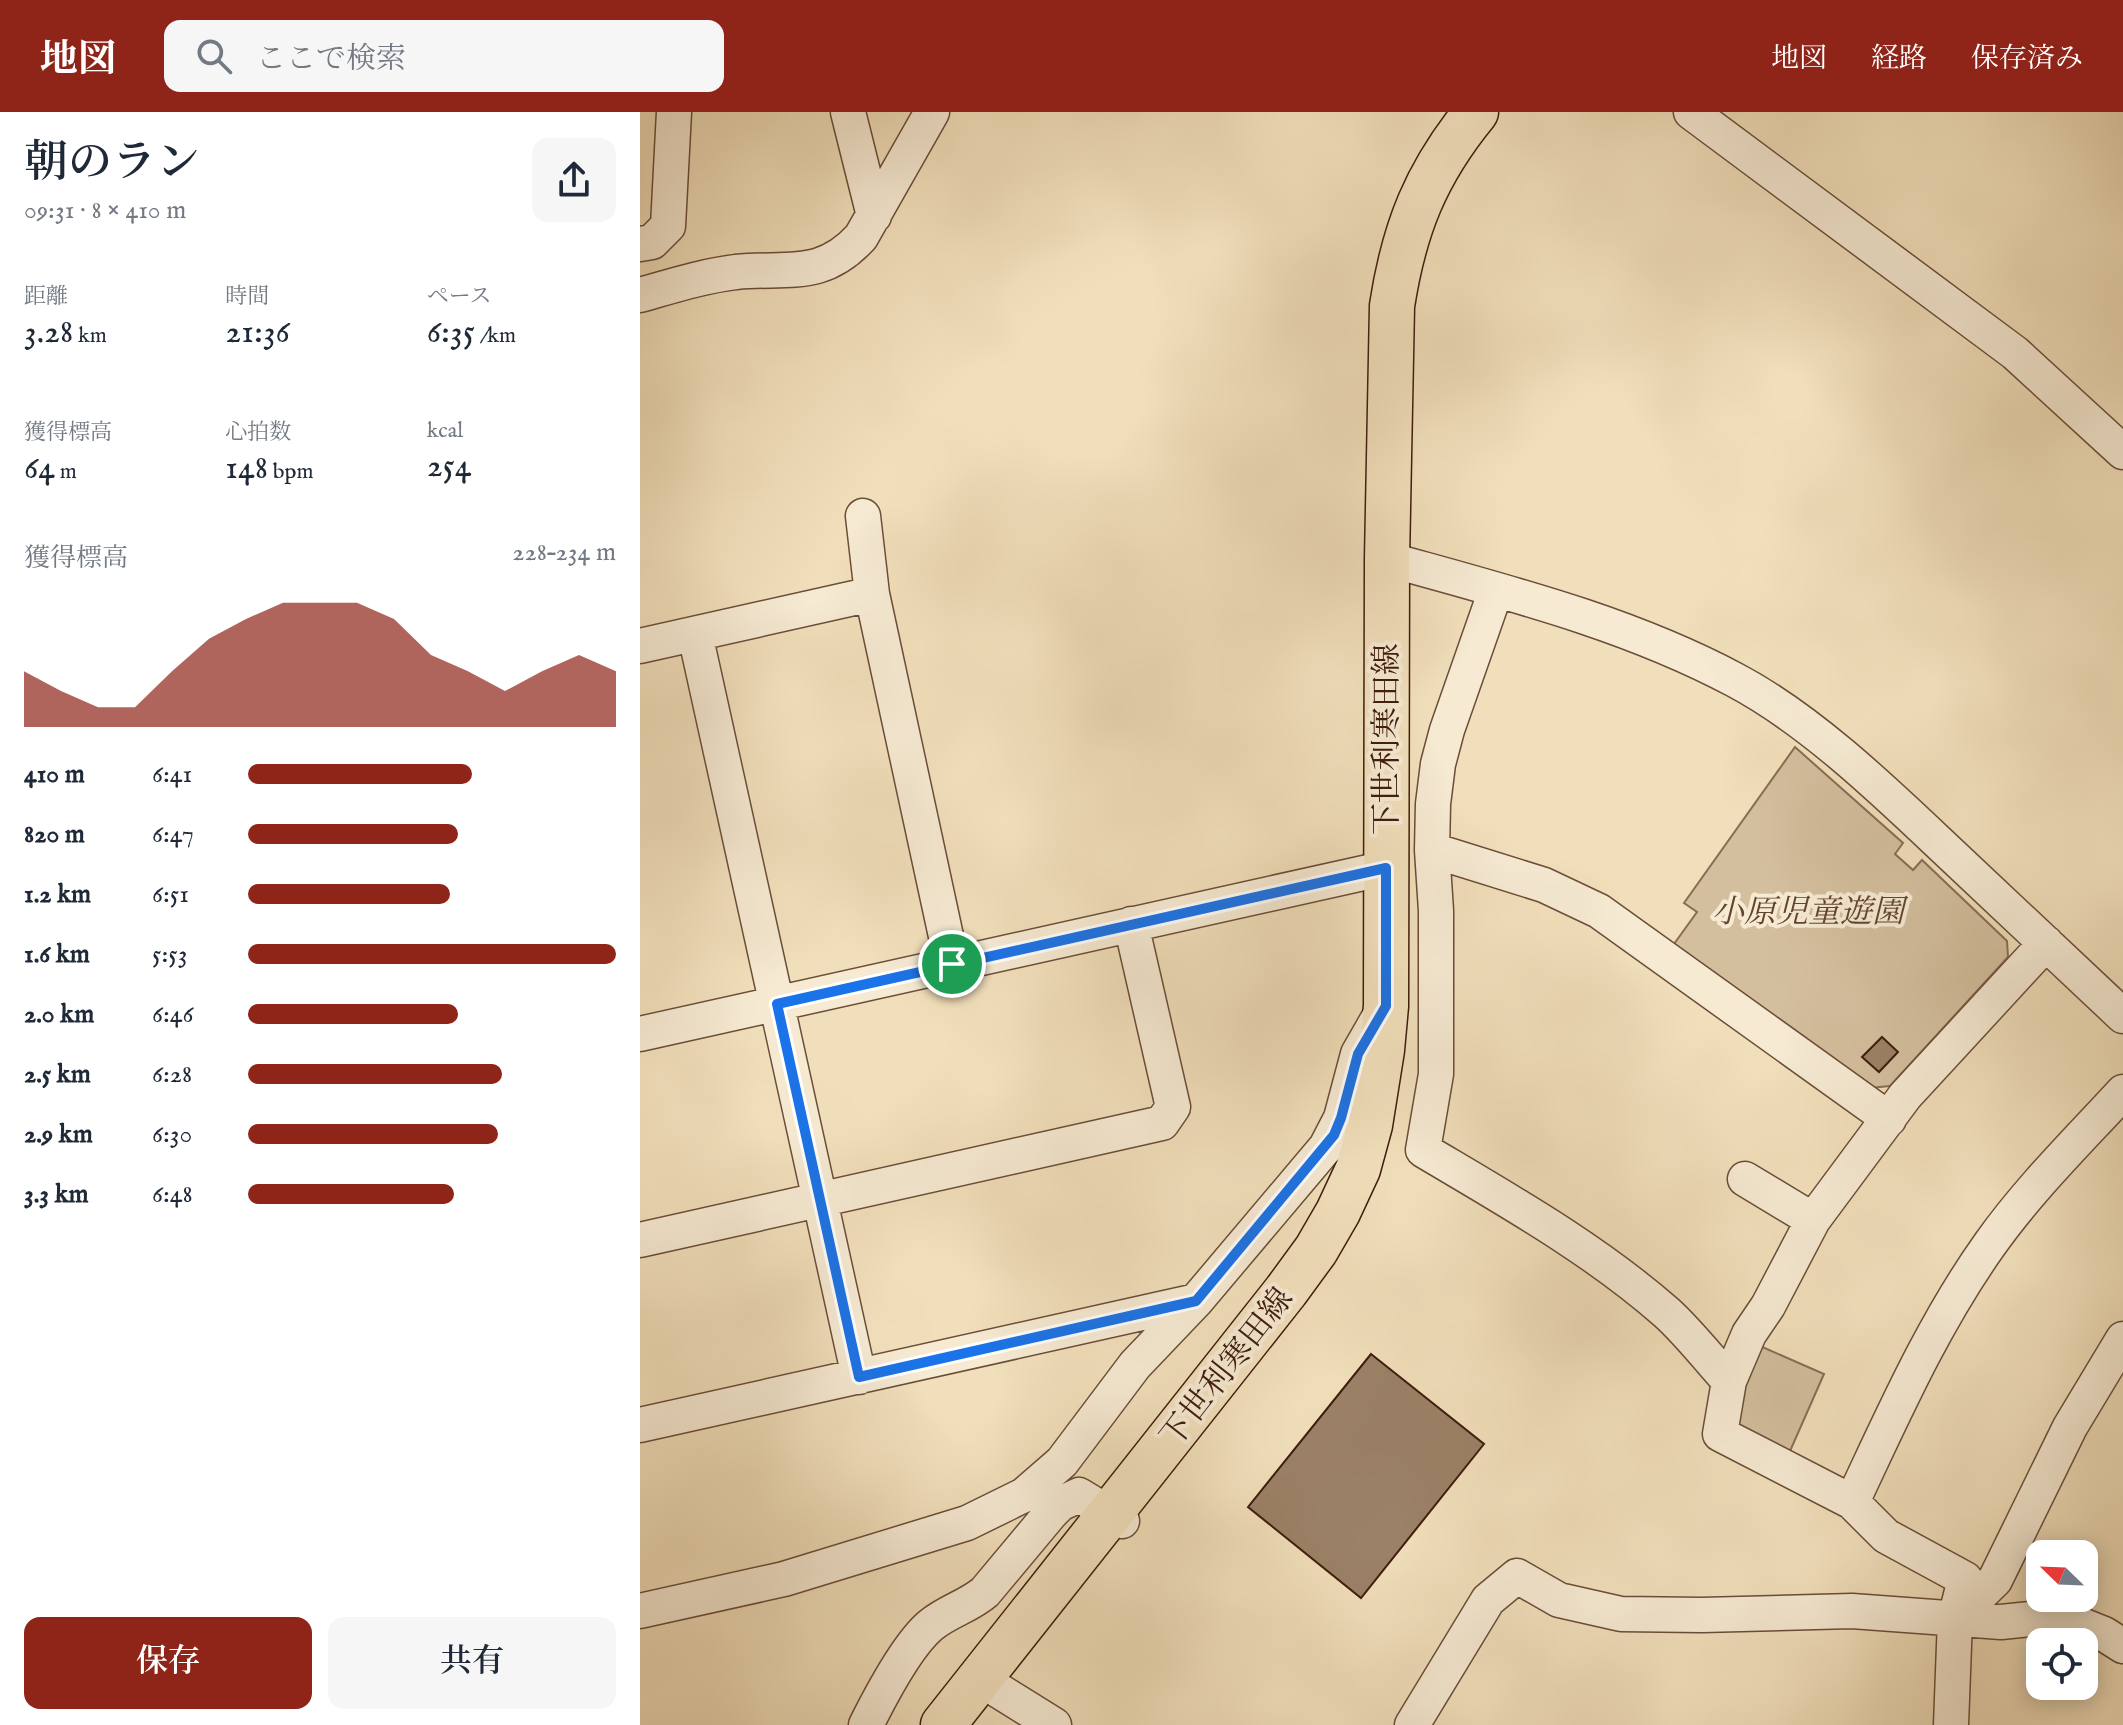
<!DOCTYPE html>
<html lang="ja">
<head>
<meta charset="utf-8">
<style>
  :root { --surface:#fff; --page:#f6f6f7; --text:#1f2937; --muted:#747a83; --accent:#8f2418 }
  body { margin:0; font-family:"IM FELL English","Noto Serif JP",serif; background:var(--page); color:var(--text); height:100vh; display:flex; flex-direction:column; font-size:30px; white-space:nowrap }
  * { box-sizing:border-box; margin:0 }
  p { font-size:26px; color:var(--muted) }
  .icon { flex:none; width:44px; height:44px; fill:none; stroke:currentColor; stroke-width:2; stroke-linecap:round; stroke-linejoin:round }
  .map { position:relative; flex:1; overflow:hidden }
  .drawer { display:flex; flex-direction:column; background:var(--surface); width:640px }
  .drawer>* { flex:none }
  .needle { width:52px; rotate:293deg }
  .tools { position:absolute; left:1386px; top:1428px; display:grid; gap:16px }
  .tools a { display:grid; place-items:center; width:72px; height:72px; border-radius:16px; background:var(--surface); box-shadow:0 4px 20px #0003; font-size:40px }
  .pin { position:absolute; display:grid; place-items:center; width:68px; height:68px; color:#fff; margin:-34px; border:4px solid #fff; border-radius:50%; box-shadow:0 2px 8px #0007 }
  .round { display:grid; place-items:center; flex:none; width:84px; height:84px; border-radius:16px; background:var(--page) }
  .summary { display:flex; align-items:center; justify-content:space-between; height:136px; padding:0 24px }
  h1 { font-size:44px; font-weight:600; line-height:60px }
  .stats { display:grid; grid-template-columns:repeat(3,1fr); gap:12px; height:136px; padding:8px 24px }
  .stats div { display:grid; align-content:center }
  .stats b { font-size:34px; font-weight:600 }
  .stats small { font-size:22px; font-weight:400 }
  .stats p { font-size:22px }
  .chart { height:224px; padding:16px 24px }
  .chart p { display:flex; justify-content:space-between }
  .chart svg { width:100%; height:144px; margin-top:8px; fill:var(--accent); opacity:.7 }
  .action { display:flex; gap:16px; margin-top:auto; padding:16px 24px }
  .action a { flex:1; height:92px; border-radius:16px; background:var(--accent); color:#fff; font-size:32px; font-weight:600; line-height:92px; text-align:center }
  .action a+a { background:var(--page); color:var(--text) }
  ul { padding:0 24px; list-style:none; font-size:26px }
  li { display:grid; grid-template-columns:128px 96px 1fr; align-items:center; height:60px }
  li i { height:20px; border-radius:10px; background:var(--accent) }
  header { display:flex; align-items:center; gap:48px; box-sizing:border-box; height:112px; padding:0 40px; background:var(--accent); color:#fff }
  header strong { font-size:38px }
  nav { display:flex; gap:44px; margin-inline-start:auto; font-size:28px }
  .search { width:560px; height:72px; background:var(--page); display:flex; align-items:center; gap:20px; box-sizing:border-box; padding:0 28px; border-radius:16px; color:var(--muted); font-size:30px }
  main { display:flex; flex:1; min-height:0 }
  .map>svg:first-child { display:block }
  .green { fill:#d3be9d; stroke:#886d55; stroke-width:2 }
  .building { fill:#9b8167; stroke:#3e1c0d; stroke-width:2 }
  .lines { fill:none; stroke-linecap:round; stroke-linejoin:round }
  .minor-casing { stroke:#6b4d38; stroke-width:37 }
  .major-casing { stroke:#3e1c0d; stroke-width:47 }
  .minor { stroke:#f6ead3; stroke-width:34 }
  .major { stroke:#f1dfbb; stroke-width:44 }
  .route-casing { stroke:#fff; stroke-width:16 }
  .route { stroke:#1a73e8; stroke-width:10 }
  .labels { text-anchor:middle; stroke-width:8; stroke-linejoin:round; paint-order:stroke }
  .street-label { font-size:32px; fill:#3e1c0d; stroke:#f6ead3 }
  .park-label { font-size:32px; font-style:italic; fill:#634431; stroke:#f6ead3 }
</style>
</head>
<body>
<header>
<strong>地図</strong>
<div class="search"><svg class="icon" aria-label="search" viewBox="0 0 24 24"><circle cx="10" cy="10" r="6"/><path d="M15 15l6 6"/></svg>ここで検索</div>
<nav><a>地図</a><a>経路</a><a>保存済み</a></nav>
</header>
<main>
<section class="drawer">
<div class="summary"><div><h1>朝のラン</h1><p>09:31 · 8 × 410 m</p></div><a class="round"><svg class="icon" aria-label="share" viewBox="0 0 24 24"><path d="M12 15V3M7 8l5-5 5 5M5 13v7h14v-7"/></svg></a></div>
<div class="stats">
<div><p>距離</p><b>3.28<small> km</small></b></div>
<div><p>時間</p><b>21:36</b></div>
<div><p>ペース</p><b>6:35<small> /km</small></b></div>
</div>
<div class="stats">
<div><p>獲得標高</p><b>64<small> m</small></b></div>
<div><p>心拍数</p><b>148<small> bpm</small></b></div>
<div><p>kcal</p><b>254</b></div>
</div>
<div class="chart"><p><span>獲得標高</span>228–234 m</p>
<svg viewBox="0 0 160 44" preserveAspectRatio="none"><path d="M0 44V27L10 33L20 38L30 38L40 27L50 17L60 11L70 6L80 6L90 6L100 11L110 22L120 27L130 33L140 27L150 22L160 27V44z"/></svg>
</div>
<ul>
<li><b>410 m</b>6:41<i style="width:61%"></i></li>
<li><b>820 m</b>6:47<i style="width:57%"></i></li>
<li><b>1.2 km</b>6:51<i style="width:55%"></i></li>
<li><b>1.6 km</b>5:53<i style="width:100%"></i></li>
<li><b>2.0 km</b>6:46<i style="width:57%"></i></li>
<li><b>2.5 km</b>6:28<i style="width:69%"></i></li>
<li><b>2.9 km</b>6:30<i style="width:68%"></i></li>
<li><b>3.3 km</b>6:48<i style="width:56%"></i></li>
</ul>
<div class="action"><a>保存</a><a>共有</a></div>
</section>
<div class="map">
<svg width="1483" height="1613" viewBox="0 0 1483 1613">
  <rect width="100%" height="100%" fill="#f1dfbb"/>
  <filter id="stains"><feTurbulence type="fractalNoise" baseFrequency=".0025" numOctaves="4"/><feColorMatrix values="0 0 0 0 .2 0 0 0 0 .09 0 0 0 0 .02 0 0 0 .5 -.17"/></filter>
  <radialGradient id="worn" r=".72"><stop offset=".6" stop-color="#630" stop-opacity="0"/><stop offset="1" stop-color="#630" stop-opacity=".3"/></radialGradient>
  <!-- green -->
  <path class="green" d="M 1155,635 L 1263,731 L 1255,742 L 1273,758 L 1282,748 L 1367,829 L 1368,845 L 1250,974 L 1230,976 L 1034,832 L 1057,800 L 1044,791 Z
    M 1120,1234 L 1184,1262 L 1147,1346 L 1097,1322 L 1090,1304 Z"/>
  <!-- building -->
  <path class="building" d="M 1242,925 L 1258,940 L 1239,960 L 1222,945 Z
    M 731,1242 L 844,1332 L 721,1486 L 608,1395 Z"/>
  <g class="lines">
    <defs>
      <path id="minor" d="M 208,0 L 234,104
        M 1051,0 L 1375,241 L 1483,340
        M 0,132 L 12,130 L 28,114 L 34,0
        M 0,183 C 32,174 63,164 96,160 C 148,155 182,168 221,125 L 292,0
        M 223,404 L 232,482 L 312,852
        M 747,447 C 865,480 986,510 1095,568 C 1167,606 1239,674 1298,730 C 1359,788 1421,846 1483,904
        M 856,478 L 807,618 L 798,652 L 793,692 L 792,738 L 796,799 L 796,962 L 783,1038 C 867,1088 953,1136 1027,1201 C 1049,1221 1069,1247 1089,1269 L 1080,1322 L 1212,1390 L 1246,1424 L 1325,1467 L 1315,1507 L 1311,1613
        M 55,522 L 219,1265
        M 0,534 L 232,482
        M 792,738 L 904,773 L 959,799 L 1249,1007
        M 0,922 L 746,756
        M 1105,1067 L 1173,1108
        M 0,1128 L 522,1011 L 533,995 L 491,812
        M 1089,1269 L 1109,1222 L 1128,1194 L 1173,1108 L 1265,984 L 1406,831
        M 0,1313 L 556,1189
        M 1212,1390 C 1254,1301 1293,1212 1350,1132 C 1389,1077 1438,1029 1483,980
        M 0,1499 L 144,1467 L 327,1411 L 384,1383 L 422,1350 L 495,1253 L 556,1189 L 686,1035 L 701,1006 L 718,942 L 742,900
        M 1315,1507 L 1355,1468 L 1430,1315 L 1483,1227
        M 340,1567 L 414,1613
        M 226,1613 C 240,1585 268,1532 291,1513 C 308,1499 329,1494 345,1480 L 411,1401 L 420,1392 L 439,1383 L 482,1409
        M 772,1613 L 848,1488 L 877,1464 L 919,1488 L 981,1502 L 1062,1503 L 1212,1499 L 1361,1510 L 1401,1506 L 1434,1510 L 1464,1522 L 1483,1534"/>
      <path id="major" d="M 303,1613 L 646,1179 L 676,1138 L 698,1100 L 718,1057 L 730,1013 L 742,938 L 746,894 L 747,447 L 752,194 C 764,116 786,61 836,0"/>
    </defs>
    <!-- minor casing -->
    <use href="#minor" class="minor-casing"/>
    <!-- major casing -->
    <use href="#major" class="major-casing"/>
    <!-- minor -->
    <use href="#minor" class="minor"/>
    <!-- major -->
    <use href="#major" class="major"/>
  </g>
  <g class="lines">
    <defs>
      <path id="route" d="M 746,756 L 746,894 L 718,942 L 701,1006 L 694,1023 L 556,1189 L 219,1265 L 137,892 Z"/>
    </defs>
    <!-- route casing -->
    <use href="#route" class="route-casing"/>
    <!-- route -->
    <use href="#route" class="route"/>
  </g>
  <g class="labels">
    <!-- street labels -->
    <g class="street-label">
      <text transform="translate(746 627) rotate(-90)" y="11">下世利寒田線</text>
      <text transform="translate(586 1255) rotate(-52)" y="11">下世利寒田線</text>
    </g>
    <!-- park labels -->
    <g class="park-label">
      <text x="1168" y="810">小原児童遊園</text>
    </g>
  </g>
  <rect width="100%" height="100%" filter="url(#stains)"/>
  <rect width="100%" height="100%" fill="url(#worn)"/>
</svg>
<div class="tools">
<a><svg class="needle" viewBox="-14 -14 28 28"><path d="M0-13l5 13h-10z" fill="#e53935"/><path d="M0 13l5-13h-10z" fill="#747a83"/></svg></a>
<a><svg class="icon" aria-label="locate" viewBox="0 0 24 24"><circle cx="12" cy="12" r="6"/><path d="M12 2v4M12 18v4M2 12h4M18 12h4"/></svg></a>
</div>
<div class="pin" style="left:312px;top:852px;background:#1e9e55"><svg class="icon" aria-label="arrive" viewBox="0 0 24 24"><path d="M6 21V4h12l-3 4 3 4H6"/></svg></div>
</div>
</main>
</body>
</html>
